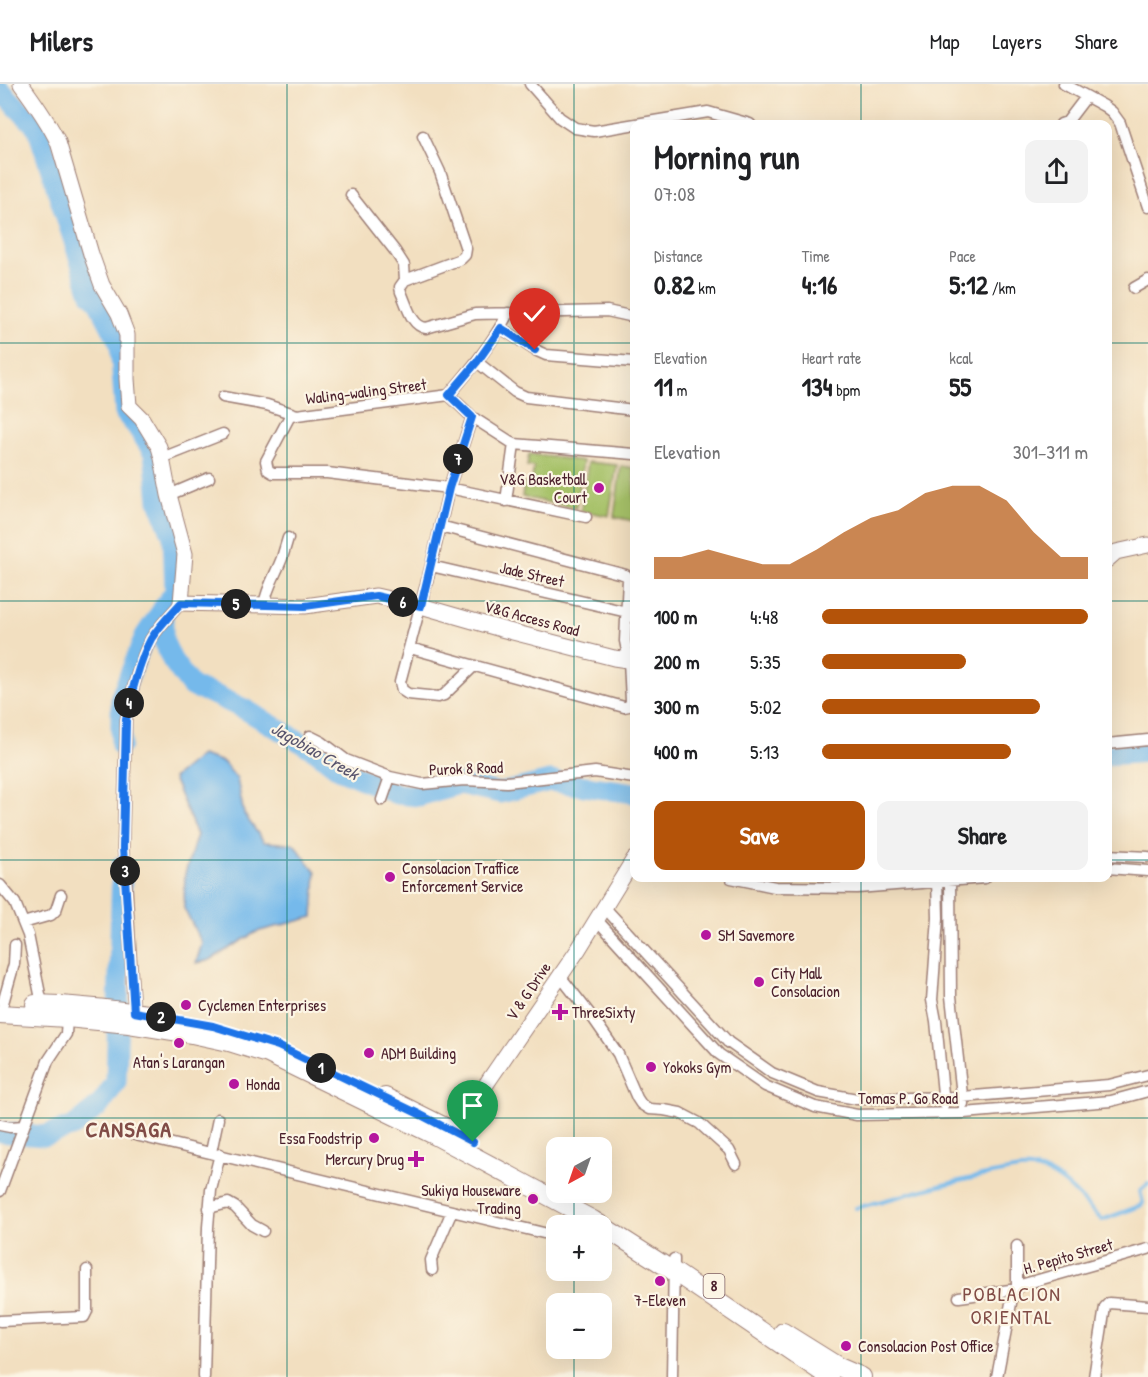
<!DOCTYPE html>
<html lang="en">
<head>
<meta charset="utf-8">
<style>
  :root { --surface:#fff; --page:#f2f2f2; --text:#202124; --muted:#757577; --line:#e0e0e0; --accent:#b45309 }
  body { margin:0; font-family:"Patrick Hand",sans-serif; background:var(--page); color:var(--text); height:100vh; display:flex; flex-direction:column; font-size:22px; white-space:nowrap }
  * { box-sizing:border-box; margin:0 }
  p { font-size:20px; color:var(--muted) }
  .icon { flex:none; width:33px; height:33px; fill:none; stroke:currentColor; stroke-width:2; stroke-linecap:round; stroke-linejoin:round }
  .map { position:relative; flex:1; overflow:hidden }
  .drawer { position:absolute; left:630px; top:36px; width:482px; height:762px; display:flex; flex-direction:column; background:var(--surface); border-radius:12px; box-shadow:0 6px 24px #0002 }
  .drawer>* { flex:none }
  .needle { width:39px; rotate:220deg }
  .controls { position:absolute; left:546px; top:1053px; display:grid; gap:12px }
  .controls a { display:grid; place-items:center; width:66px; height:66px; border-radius:12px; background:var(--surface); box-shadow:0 6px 24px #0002; font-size:30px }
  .pin { position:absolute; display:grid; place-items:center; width:51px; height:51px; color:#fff; margin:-62px -26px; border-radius:50% 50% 50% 0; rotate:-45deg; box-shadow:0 0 6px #0007 }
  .pin .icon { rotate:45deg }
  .km { position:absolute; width:30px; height:30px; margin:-15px; border-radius:50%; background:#222; color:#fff; font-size:16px; line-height:30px; text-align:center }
  .round { display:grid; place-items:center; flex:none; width:63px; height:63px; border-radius:12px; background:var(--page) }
  .summary { display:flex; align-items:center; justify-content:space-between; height:102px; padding:0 24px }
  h1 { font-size:33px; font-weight:800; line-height:45px }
  .metrics { display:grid; grid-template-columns:repeat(3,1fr); gap:9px; height:102px; padding:6px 24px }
  .metrics div { display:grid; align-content:center }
  .metrics b { font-size:26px; font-weight:800 }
  .metrics small { font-size:16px; font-weight:400 }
  .metrics p { font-size:16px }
  .chart { height:168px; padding:12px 24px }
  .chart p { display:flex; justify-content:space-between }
  .chart svg { width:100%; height:108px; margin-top:6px; fill:var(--accent); opacity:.7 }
  .button { display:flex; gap:12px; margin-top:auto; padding:12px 24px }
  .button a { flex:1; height:69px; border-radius:12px; background:var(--accent); color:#fff; font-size:24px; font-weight:800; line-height:69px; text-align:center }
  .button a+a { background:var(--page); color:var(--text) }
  ul { padding:0 24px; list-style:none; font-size:20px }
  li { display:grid; grid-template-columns:96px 72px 1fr; align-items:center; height:45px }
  li i { height:15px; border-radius:8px; background:var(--accent) }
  header { display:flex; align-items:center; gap:36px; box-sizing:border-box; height:84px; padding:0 30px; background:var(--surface); border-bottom:2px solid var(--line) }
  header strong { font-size:28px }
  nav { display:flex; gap:33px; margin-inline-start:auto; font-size:21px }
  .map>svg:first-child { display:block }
  .green { fill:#a6c167; stroke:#787049; stroke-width:1.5 }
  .water { fill:#74b9eb; stroke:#5f6c8b; stroke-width:1.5 }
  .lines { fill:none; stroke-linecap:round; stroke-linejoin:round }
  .stream { stroke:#74b9eb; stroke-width:4 }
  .river { stroke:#74b9eb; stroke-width:21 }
  .street-casing { stroke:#9e7f76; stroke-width:13 }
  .secondary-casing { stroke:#9e7f76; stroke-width:17 }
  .primary-casing { stroke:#9e7f76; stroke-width:20 }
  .street { stroke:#fff; stroke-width:10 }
  .secondary { stroke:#fff; stroke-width:15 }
  .primary { stroke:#fff; stroke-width:18 }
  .route-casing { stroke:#fff; stroke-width:12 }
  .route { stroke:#1a73e8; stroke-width:8 }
  .grid { fill:none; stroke:#0f766e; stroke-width:1.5; stroke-opacity:0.55 }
  .poi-dot { fill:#b5179e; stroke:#fcf5e5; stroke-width:2 }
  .labels { text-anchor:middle; stroke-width:4.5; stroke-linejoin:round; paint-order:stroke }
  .shield { fill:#fcf5e5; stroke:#7f5f63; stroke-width:1.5 }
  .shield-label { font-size:15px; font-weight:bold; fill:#4a1f2b }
  .street-label { font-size:16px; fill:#4a1f2b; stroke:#fcf5e5 }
  .poi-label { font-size:16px; fill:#4a1f2b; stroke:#fcf5e5; text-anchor:start }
  .water-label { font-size:18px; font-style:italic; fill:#59556e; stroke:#fcf5e5 }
  .quarter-label { font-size:20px; letter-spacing:1.5px; fill:#814c46; stroke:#fcf5e5 }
  .district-label { font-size:22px; font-weight:bold; letter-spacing:1.5px; fill:#814c46; stroke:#fcf5e5 }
</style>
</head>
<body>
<header>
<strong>Milers</strong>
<nav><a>Map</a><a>Layers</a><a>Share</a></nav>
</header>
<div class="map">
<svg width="1148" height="1293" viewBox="0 0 1148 1293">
  <rect width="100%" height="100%" fill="#fcf5e5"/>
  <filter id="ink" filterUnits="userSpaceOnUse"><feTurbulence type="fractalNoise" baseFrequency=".0167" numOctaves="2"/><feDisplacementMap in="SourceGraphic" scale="12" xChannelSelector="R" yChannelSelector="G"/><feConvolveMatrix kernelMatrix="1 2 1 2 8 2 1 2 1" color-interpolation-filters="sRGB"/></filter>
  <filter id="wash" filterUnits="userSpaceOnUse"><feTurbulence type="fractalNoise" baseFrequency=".008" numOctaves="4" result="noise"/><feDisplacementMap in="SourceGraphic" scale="24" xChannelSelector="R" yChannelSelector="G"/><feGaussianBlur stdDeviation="1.35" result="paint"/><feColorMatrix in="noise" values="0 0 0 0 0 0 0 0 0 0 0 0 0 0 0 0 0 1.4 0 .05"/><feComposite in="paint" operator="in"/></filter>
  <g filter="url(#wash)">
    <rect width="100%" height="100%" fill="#f2dfc0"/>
    <!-- green -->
    <path class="green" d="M 529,370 L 583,377 L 576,424 L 522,413 L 524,399 L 531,400 L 534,383 L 527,382 Z
      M 588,378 L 617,381 L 609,432 L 581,427 Z
      M 621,382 L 634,384 L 634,437 L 614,433 Z"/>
    <!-- water -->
    <path class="water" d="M 201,671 L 223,678 L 237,695 L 244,730 L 264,758 L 294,760 L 316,788 L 313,833 L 256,848 L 210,876 L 196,879 L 202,859 L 184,824 L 185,790 L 197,751 L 173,694 Z"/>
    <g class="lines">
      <!-- stream -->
      <path class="stream" d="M 856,1124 C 903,1112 950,1097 998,1089 C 1012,1086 1028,1082 1043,1087 C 1066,1094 1085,1121 1102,1136 L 1140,1122 L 1143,1119 L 1140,1107 L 1148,1100"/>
      <!-- river -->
      <path class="river" d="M 0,6 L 37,43 L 91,210 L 97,215 L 120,260 L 125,329 L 137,343 L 154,369 L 159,417 L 173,453 L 175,507 L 145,552 L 121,613 L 121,661
        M 163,524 L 163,556 L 172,576 L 191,602 L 217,612 L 246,626 L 316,667 L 339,685 L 397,710 L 419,712 L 459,700 L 500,709 L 550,697 L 634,709
        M 1107,671 L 1148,668
        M 0,1048 L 44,1052 L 74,1042 L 99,1022 L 116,998 L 122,782"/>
    </g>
  </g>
  <g filter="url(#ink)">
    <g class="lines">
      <defs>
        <path id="street" d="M 530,0 L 560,34 L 575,44 L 594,47 L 708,28 L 750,40
          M 1064,0 L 1104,22 L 1112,28 L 1120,39 L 1148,123
          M 1061,40 L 1067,38 L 1086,13
          M 351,111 L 395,167 L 404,181 L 405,196 L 400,203 L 401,208 C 407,221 411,242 426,244 L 475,230 L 607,227 L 634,233
          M 405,196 L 461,175 L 465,171 L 466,165 L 440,88 L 423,52
          M 1134,204 L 1148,196
          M 501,244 L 535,266 L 546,271 L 634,278
          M 477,278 L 515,308 L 526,313 L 634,326
          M 449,311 L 472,333 L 514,360 L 634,370
          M 223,313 L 267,321 L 297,331 L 449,311 C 471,285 493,259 508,229
          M 291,330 L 266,377 L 268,386 L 273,389 L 327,389 L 449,404 L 586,433
          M 472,333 L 449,404 L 431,482 L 400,598 L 402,606 L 408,610 L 438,613 L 444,611 L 474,582
          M 162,374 L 223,350
          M 169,411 L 209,394
          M 506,417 L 514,360
          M 431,482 L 627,528
          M 264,521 C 267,503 276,490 282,474 C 284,467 286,461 288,454
          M 410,564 L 624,623 L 629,622 L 631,617 L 629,576 L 625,557 L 628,495 L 626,491 L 440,442
          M 310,652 L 322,658 L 346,676 L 390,693 L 422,700 L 464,696 L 507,698 L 595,688 L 634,694
          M 1107,660 L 1148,656
          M 382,716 L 390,693
          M 1107,771 L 1148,773
          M 1107,784 L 1148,787
          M 731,794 L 775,803 L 857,804 L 985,794
          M 937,794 L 938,834 L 932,916 L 936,937 L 944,1020
          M 950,794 L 951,912 L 963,1020
          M 0,801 L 15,819 L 28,851 L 42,920
          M 605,824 L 728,958 L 772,989 L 818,1008 L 857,1015 L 962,1013 L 1109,1001 L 1148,991
          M 597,836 L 719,970 L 765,1002 L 815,1023 L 857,1031 L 964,1029 L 1111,1017 L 1148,1007
          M 23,839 L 51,831 L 56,826 L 61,811
          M 560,892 L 593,934 L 618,970 L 637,1014 L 641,1020 L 649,1025 L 664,1026 L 680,1029 L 699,1039 L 729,1066 L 736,1080
          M 3,919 L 14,880 L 15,861
          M 134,928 L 126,796 L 123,764 L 126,636 C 130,613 140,575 151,555 C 159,542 171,530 181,519
          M 0,1041 L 10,1043 L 24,1042
          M 131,1050 L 556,1152
          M 211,1068 L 218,1035
          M 0,1107 L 48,977 L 66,950 L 67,934
          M 209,1124 L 228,1119 L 235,1123 L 252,1141 L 263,1147
          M 432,1186 L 431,1176 L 452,1127
          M 1017,1202 L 1148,1165
          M 959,1213 L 1010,1206 L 1016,1207
          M 0,1237 L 84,1233 L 87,1227 L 87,1186
          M 204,1293 L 208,1143 L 211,1106 L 220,1070
          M 672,1293 L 674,1175
          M 997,1293 L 1012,1214 L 1017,1202 L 1017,1162
          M 1094,1293 L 1105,1223 L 1109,1219 L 1148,1222"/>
        <path id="secondary" d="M 21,0 C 35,19 48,37 58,58 L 91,170 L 102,201 L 119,230 L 127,251 L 127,295 L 129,322 L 142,335 L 159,363 L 162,374 L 169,411 L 185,470 L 181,519 L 305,522 L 376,512 L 421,522 L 501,545 L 614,574 L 634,577
          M 1107,476 L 1116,468 L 1148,461
          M 449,1059 L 489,996 L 578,866 L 634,775"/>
        <path id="primary" d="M 35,920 C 73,921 110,925 148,930
          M 0,930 L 67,934 L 129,940 L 192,950 L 229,958 L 268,970 L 436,1052 L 593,1136 L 673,1187 L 829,1293
          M 385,1013 L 449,1045
          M 783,1248 L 839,1283 L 862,1293"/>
      </defs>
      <!-- street casing -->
      <use href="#street" class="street-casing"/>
      <!-- secondary casing -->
      <use href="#secondary" class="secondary-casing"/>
      <!-- primary casing -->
      <use href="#primary" class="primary-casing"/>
      <!-- street -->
      <use href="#street" class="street"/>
      <!-- secondary -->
      <use href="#secondary" class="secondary"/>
      <!-- primary -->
      <use href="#primary" class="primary"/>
    </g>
  </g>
  <g class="lines" filter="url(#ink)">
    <defs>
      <path id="route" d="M 473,1058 L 417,1029 L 278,962 L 213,942 L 134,928 L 123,764 L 126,636 C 130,613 140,575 151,555 C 159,542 171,530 181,519 L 305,522 L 376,512 L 421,522 L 449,404 L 472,333 L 449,311 L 477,278 L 501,244 L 535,266"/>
    </defs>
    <!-- route casing -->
    <use href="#route" class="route-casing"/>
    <!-- route -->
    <use href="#route" class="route"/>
  </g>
  <!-- grid -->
  <path class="grid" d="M 287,0 L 287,1293M 574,0 L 574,1064M 861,0 L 861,40M 0,259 L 634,259M 1107,259 L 1148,259M 0,517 L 634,517M 1107,517 L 1148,517M 0,776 L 634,776M 1107,776 L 1148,776M 861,794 L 861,1293M 0,1034 L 1148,1034M 574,1108 L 574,1142M 574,1186 L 574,1220M 574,1264 L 574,1293"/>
  <!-- markers -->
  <g class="poi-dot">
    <circle cx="599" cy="404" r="6"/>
    <circle cx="390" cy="793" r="6"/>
    <circle cx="706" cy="851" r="6"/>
    <circle cx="759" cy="898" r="6"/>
    <circle cx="186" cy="921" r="6"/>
    <path d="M557 919h6v6h6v6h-6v6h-6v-6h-6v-6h6z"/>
    <circle cx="179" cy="959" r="6"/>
    <circle cx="369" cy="969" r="6"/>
    <circle cx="651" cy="983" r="6"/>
    <circle cx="234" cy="1000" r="6"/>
    <circle cx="374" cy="1054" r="6"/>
    <path d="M413 1066h6v6h6v6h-6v6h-6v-6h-6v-6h6z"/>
    <circle cx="533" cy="1115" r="6"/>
    <circle cx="660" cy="1197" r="6"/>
    <circle cx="846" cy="1262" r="6"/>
  </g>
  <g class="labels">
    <!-- shield labels -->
    <rect class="shield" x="703.5" y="1190" width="21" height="24" rx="4.5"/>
    <g class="shield-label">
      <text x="714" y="1207">8</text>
    </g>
    <!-- street labels -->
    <g class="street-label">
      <text transform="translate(366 307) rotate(-7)" y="6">Waling-waling Street</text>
      <text transform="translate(532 490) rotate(13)" y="6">Jade Street</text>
      <text transform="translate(532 534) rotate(15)" y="6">V&amp;G Access Road</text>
      <text transform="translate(466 684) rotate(-2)" y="6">Purok 8 Road</text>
      <text transform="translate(528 907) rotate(-56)" y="6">V &amp; G Drive</text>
      <text x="908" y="1020">Tomas P. Go Road</text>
      <text transform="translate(1068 1172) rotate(-16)" y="6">H. Pepito Street</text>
    </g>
    <!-- poi labels -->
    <g class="poi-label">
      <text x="587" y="401" text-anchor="end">V&amp;G Basketball<tspan x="587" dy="18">Court</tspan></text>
      <text x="402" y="790">Consolacion Traffice<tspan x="402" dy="18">Enforcement Service</tspan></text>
      <text x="718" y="857">SM Savemore</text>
      <text x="771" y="895">City Mall<tspan x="771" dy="18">Consolacion</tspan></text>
      <text x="198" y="927">Cyclemen Enterprises</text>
      <text x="572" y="934">ThreeSixty</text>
      <text x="381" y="975">ADM Building</text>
      <text x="179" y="984" text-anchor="middle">Atan's Larangan</text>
      <text x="663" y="989">Yokoks Gym</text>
      <text x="246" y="1006">Honda</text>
      <text x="362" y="1060" text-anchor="end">Essa Foodstrip</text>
      <text x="404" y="1081" text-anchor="end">Mercury Drug</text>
      <text x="521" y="1112" text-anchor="end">Sukiya Houseware<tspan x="521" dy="18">Trading</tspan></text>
      <text x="660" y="1222" text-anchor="middle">7-Eleven</text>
      <text x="858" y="1268">Consolacion Post Office</text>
    </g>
    <!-- water labels -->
    <g class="water-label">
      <text transform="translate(315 667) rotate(30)" y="6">Jagobiao Creek</text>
    </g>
    <!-- quarter labels -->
    <g class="quarter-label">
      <text x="1012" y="1217">POBLACION<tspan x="1012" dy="23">ORIENTAL</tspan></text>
    </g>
    <!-- district labels -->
    <g class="district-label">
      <text x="129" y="1053">CANSAGA</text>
    </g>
  </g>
</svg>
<div class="controls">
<a><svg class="needle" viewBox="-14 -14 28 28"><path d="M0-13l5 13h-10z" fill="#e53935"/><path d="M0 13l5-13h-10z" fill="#757577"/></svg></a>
<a>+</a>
<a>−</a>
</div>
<div class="pin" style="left:473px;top:1058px;background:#1e9e55"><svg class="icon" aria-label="arrive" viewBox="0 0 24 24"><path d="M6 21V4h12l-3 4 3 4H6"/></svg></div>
<div class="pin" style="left:535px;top:266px;background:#d93025"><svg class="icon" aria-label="check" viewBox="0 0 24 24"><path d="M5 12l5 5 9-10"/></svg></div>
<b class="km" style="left:321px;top:984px">1</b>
<b class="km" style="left:161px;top:933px">2</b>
<b class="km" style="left:125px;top:787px">3</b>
<b class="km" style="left:129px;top:619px">4</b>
<b class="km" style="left:236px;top:520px">5</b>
<b class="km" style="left:403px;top:518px">6</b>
<b class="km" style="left:458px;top:375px">7</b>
<section class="drawer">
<div class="summary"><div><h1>Morning run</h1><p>07:08</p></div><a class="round"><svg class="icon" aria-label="share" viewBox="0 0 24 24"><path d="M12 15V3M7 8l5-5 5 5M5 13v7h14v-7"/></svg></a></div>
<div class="metrics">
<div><p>Distance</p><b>0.82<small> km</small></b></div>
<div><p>Time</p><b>4:16</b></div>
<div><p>Pace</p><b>5:12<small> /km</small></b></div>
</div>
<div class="metrics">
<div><p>Elevation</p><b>11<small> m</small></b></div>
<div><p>Heart rate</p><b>134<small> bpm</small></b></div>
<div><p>kcal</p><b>55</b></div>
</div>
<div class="chart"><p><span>Elevation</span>301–311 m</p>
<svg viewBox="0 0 160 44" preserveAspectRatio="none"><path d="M0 44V35L10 35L20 32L30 35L40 38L50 38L60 32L70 25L80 19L90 16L100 9L110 6L120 6L130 12L140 25L150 35L160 35V44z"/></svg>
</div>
<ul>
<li><b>100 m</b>4:48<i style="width:100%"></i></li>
<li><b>200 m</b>5:35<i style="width:54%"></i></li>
<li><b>300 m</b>5:02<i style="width:82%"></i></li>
<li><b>400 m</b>5:13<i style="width:71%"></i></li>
</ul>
<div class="button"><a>Save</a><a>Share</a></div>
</section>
</div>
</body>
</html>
